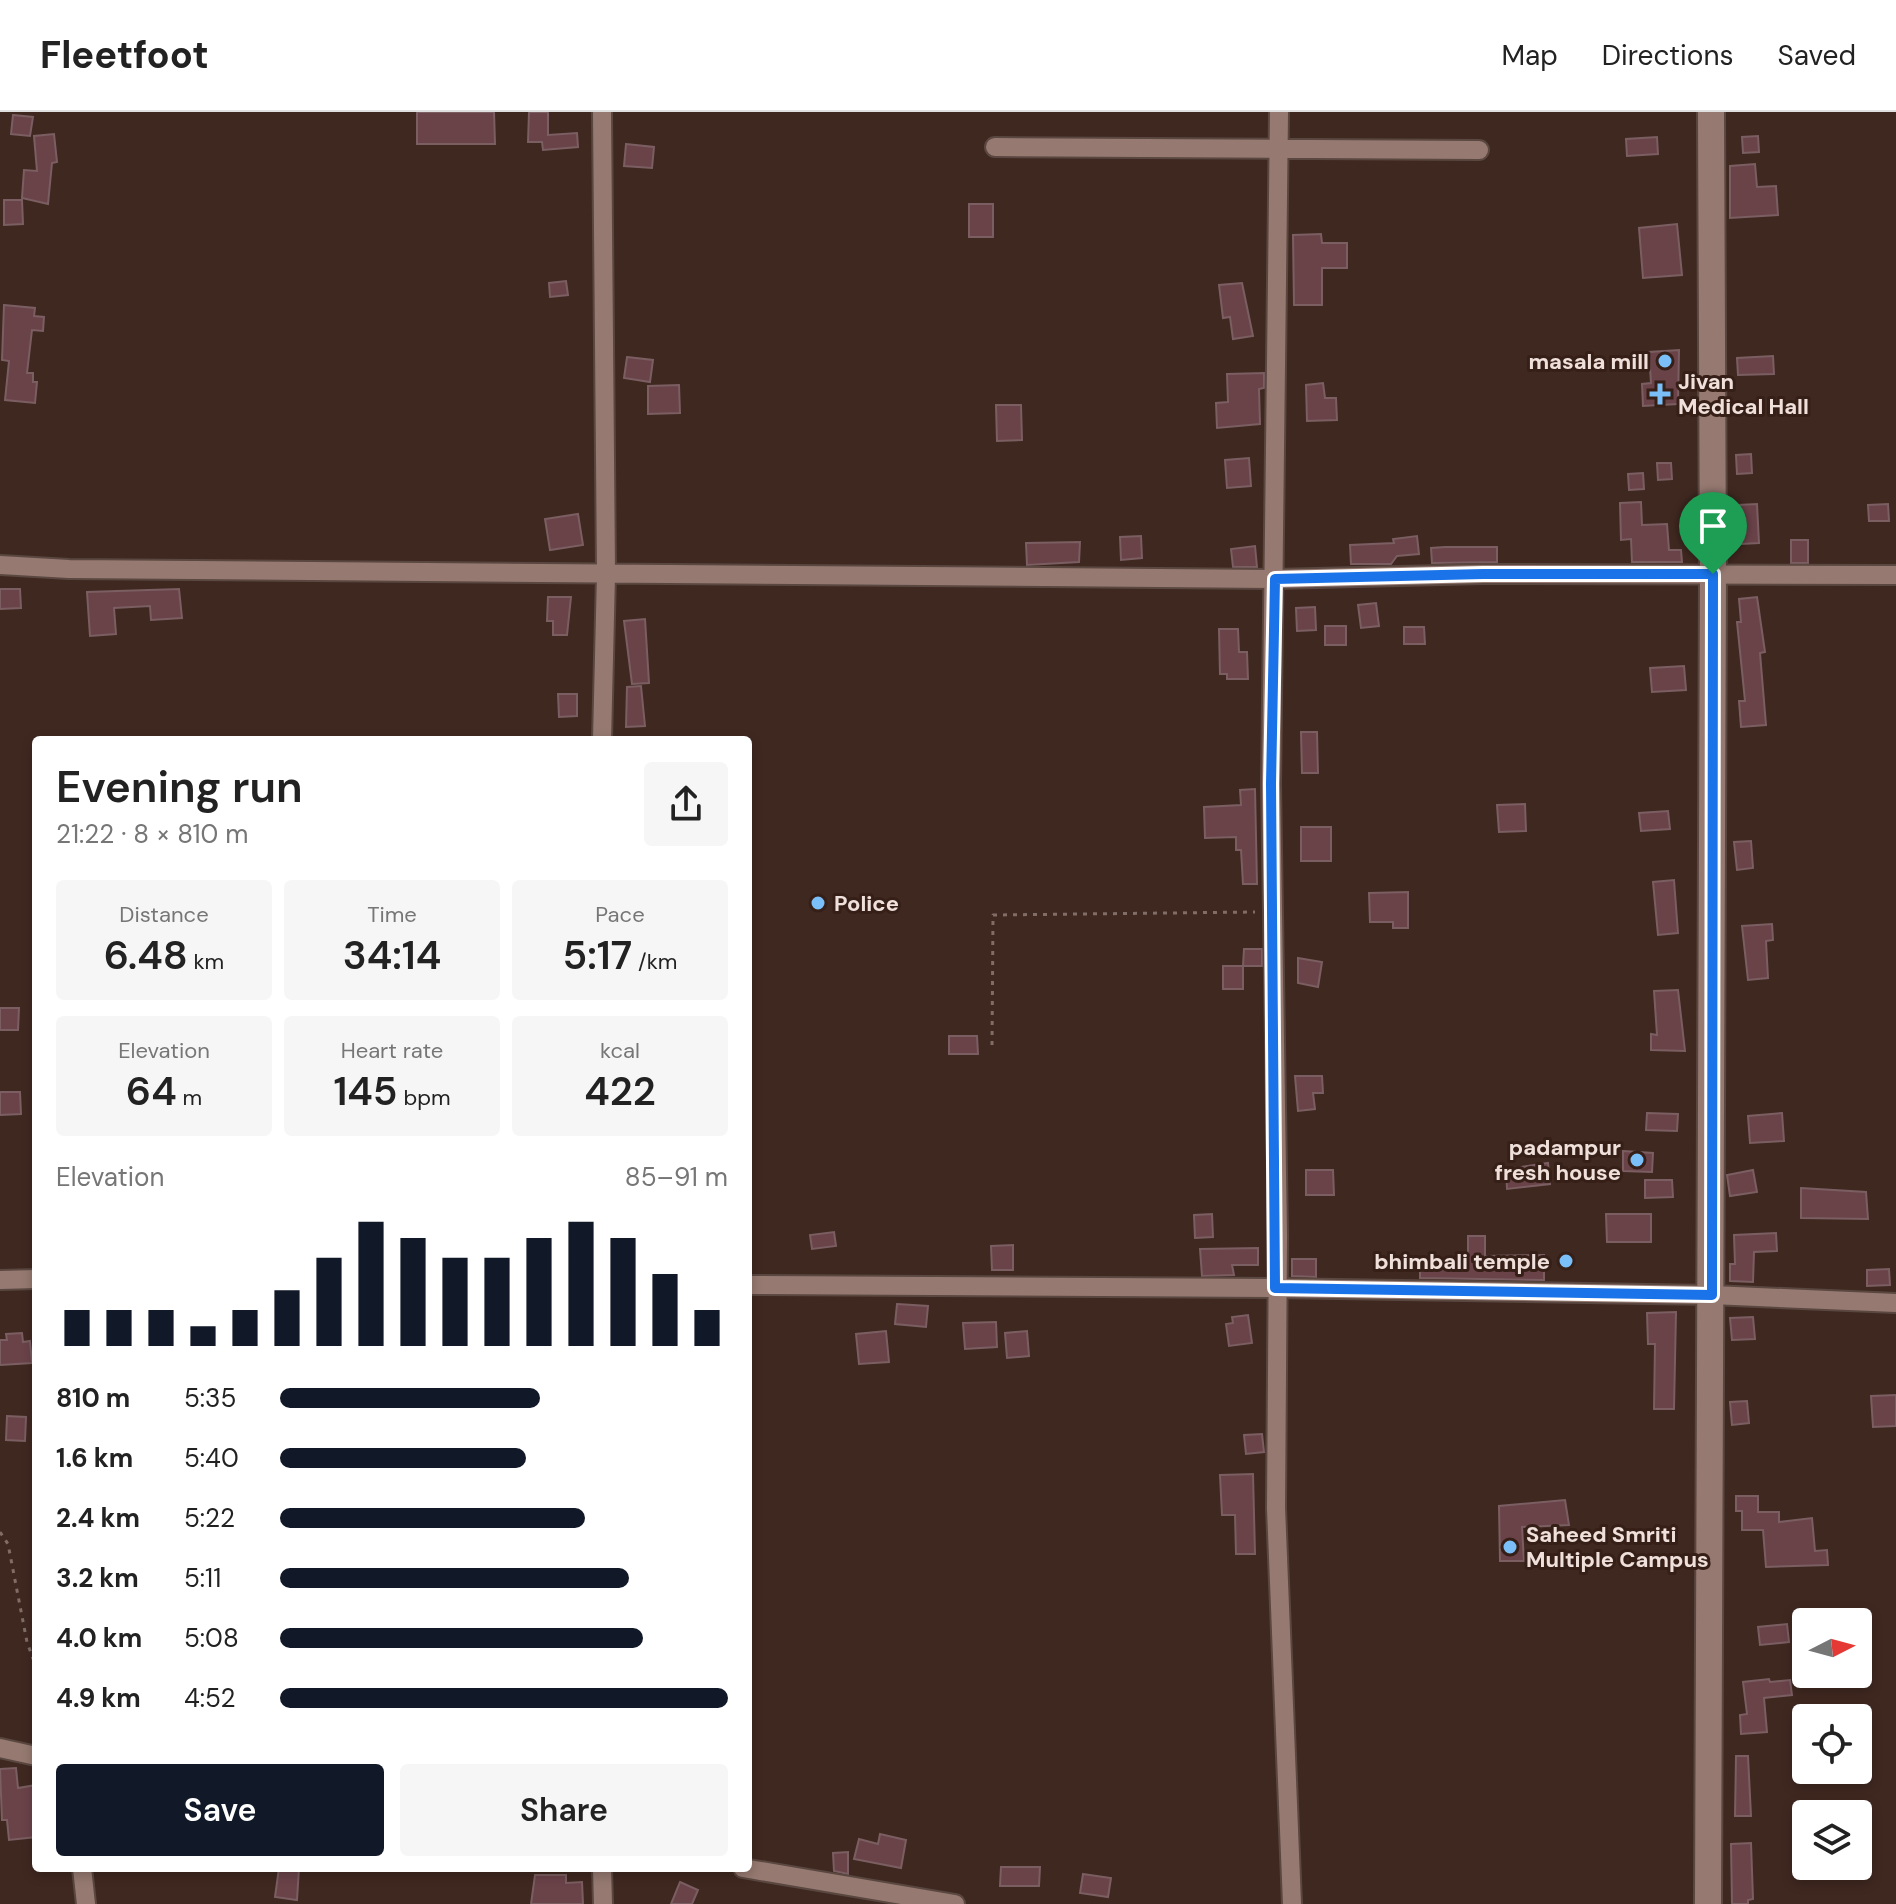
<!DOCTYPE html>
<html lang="en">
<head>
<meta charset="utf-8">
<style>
  :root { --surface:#fff; --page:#f6f6f6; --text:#222; --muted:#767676; --line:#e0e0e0; --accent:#111827 }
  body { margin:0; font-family:"DM Sans",sans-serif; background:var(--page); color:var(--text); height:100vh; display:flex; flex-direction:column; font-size:30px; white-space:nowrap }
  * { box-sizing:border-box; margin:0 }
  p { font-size:26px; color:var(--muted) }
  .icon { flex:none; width:44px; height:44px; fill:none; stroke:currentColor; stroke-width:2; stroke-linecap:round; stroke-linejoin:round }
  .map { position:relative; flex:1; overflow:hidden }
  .details { position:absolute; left:32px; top:624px; width:720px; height:1136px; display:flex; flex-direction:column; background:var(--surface); border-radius:8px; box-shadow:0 4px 12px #0003 }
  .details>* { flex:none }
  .needle { width:52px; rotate:84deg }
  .tools { position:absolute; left:1792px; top:1496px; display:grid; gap:16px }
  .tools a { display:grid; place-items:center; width:80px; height:80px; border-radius:8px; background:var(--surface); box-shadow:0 4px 12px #0003; font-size:40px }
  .pin { position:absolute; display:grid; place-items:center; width:68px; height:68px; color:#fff; margin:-82px -34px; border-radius:50% 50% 50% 0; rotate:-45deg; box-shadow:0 0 8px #0007 }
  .pin .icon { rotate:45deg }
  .round { display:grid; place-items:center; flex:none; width:84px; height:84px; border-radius:8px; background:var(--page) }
  .overview { display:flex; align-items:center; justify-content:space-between; height:136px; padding:0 24px }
  h1 { font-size:44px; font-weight:600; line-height:60px }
  .metrics { display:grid; grid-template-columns:repeat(3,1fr); gap:12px; height:136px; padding:8px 24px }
  .metrics div { display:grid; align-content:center; border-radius:8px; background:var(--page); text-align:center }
  .metrics b { font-size:40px; font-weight:600 }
  .metrics small { font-size:22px; font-weight:400 }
  .metrics p { font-size:22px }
  .chart { height:224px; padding:16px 24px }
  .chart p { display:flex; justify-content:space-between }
  .chart svg { width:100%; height:144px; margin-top:8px; stroke:var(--accent); stroke-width:6 }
  .action { display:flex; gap:16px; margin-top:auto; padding:16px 24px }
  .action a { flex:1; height:92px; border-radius:8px; background:var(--accent); color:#fff; font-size:32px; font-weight:600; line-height:92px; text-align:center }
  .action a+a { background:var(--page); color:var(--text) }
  ul { padding:0 24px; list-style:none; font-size:26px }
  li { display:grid; grid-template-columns:128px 96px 1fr; align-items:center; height:60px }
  li i { height:20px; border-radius:10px; background:var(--accent) }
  header { display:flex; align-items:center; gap:48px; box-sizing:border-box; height:112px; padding:0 40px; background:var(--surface); border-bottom:2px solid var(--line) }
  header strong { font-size:38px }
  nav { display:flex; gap:44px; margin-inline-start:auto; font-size:28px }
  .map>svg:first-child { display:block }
  .building { fill:#6a4349; stroke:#7a5e61; stroke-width:2 }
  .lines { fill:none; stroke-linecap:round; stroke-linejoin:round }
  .street-casing { stroke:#5a4740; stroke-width:22 }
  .secondary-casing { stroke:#5a4740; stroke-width:30 }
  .path { stroke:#816d66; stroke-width:3; stroke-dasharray:4 6; stroke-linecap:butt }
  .street { stroke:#967a71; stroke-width:18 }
  .secondary { stroke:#967a71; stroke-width:26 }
  .route-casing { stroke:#fff; stroke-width:16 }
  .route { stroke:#1a73e8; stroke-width:10 }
  .poi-dot { fill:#7abff8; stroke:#351f17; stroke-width:3 }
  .labels { text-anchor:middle; stroke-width:6; stroke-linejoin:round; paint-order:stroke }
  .poi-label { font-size:22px; font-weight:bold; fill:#f0e0db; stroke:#351f17; text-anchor:end }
</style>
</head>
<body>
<header>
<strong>Fleetfoot</strong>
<nav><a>Map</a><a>Directions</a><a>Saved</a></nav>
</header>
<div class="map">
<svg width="1896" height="1792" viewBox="0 0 1896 1792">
  <rect width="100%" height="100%" fill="#3f2820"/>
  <!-- building -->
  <path class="building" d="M 417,0 L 494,0 L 495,32 L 417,32 Z
    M 529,0 L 548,0 L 548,23 L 577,21 L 578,35 L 543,38 L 542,30 L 528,30 Z
    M 13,3 L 33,5 L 30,24 L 11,22 Z
    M 54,22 L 57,50 L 52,51 L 48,92 L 22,86 L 24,58 L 37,59 L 34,24 Z
    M 1758,24 L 1759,40 L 1743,41 L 1742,25 Z
    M 1657,25 L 1658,42 L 1627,44 L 1626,27 Z
    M 626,32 L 654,35 L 652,56 L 624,54 Z
    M 1755,52 L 1757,75 L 1776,74 L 1778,103 L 1730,106 L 1730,54 Z
    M 4,88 L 22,88 L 23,112 L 4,113 Z
    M 969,92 L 993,92 L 993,125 L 969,125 Z
    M 1677,112 L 1682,163 L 1643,166 L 1639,116 Z
    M 1321,122 L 1322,131 L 1347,131 L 1347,156 L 1322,156 L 1322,193 L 1294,193 L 1293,123 Z
    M 566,169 L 568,183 L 550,185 L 549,171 Z
    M 1242,171 L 1253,224 L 1233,227 L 1230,205 L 1223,206 L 1219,173 Z
    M 4,193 L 35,196 L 34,204 L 44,205 L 43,219 L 32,218 L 27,261 L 33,261 L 33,270 L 37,270 L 35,291 L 5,288 L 9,249 L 2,248 Z
    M 1679,238 L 1678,292 L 1643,294 L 1642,272 L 1651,271 L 1649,240 Z
    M 1773,244 L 1774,262 L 1738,263 L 1737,246 Z
    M 627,245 L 653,248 L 650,270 L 624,266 Z
    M 1264,261 L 1264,276 L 1259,277 L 1260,312 L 1217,316 L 1216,291 L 1228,290 L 1227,262 Z
    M 1323,271 L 1325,286 L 1336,286 L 1337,308 L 1307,309 L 1306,273 Z
    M 679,273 L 680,301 L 648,302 L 648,274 Z
    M 996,293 L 1021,293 L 1022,328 L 997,329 Z
    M 1751,342 L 1752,361 L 1737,362 L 1736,343 Z
    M 1249,346 L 1251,374 L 1227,376 L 1225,348 Z
    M 1657,351 L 1671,351 L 1672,367 L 1658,368 Z
    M 1643,361 L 1644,377 L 1629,378 L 1628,362 Z
    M 1641,390 L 1642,413 L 1667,412 L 1669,438 L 1681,438 L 1682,450 L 1632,450 L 1631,427 L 1621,428 L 1620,391 Z
    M 1757,392 L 1759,431 L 1741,432 L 1738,393 Z
    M 1888,392 L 1889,409 L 1869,409 L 1868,393 Z
    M 578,402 L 583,433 L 550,438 L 545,407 Z
    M 1141,424 L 1142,446 L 1121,448 L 1120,425 Z
    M 1417,424 L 1419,442 L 1397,444 L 1391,452 L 1351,452 L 1350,433 L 1394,431 L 1393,427 Z
    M 1791,428 L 1808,428 L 1808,451 L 1791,451 Z
    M 1080,430 L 1079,450 L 1027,453 L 1026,431 Z
    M 1255,434 L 1257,455 L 1233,455 L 1231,437 Z
    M 1445,435 L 1497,435 L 1497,450 L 1432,451 L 1431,436 Z
    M 0,477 L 20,477 L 21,496 L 0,497 Z
    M 179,477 L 182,506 L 151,508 L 150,494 L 114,496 L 116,522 L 90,524 L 87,480 Z
    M 548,485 L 571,485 L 567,523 L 553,523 L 553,509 L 547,509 Z
    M 1757,485 L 1765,540 L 1760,541 L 1766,613 L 1741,615 L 1739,589 L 1745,589 L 1737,510 L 1741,510 L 1739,487 Z
    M 1376,491 L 1379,514 L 1361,516 L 1358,493 Z
    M 1315,495 L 1316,518 L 1297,519 L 1296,496 Z
    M 645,507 L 649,571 L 632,572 L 624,509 Z
    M 1325,514 L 1346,514 L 1346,533 L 1325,533 Z
    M 1404,515 L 1424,515 L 1425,532 L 1404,532 Z
    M 1219,517 L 1238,517 L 1239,540 L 1247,540 L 1248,567 L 1227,567 L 1227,562 L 1220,562 Z
    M 1684,554 L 1686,578 L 1652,580 L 1650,556 Z
    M 641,574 L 645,614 L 626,615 L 627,575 Z
    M 558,582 L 577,582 L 577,604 L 559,605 Z
    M 1301,620 L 1317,620 L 1318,661 L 1302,661 Z
    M 1255,677 L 1257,772 L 1243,772 L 1241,738 L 1236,738 L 1236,725 L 1205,726 L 1204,695 L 1241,693 L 1240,678 Z
    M 1525,692 L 1526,719 L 1499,720 L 1497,693 Z
    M 1668,699 L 1670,717 L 1641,719 L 1639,701 Z
    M 1301,715 L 1331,715 L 1331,749 L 1301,749 Z
    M 1751,729 L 1753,756 L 1737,758 L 1734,730 Z
    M 1674,768 L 1678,821 L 1658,823 L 1653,770 Z
    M 1408,780 L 1408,816 L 1393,816 L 1393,810 L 1370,810 L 1369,781 Z
    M 1772,812 L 1773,828 L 1766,829 L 1768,866 L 1748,868 L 1742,814 Z
    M 1244,837 L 1262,837 L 1262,854 L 1243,854 Z
    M 1298,846 L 1322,850 L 1318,875 L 1298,871 Z
    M 1223,854 L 1243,854 L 1243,877 L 1223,877 Z
    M 1678,878 L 1685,939 L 1651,938 L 1651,922 L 1657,923 L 1654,879 Z
    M 0,896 L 19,896 L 18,918 L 0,918 Z
    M 949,924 L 977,924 L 978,942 L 949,942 Z
    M 1295,964 L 1322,964 L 1323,981 L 1313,981 L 1315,997 L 1298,999 Z
    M 0,980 L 20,980 L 21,1002 L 0,1003 Z
    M 1647,1001 L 1678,1002 L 1677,1019 L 1646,1018 Z
    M 1782,1001 L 1784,1029 L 1750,1031 L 1748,1004 Z
    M 1623,1039 L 1653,1041 L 1652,1060 L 1623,1059 Z
    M 1548,1051 L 1550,1072 L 1507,1077 L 1506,1057 Z
    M 1306,1058 L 1333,1058 L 1334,1083 L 1306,1083 Z
    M 1753,1058 L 1757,1080 L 1730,1084 L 1727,1063 Z
    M 1645,1068 L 1672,1068 L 1673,1085 L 1645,1086 Z
    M 1801,1076 L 1866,1080 L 1868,1107 L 1801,1106 Z
    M 1212,1102 L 1213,1125 L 1195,1126 L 1194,1103 Z
    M 1606,1102 L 1651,1102 L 1651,1130 L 1607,1130 Z
    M 834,1120 L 836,1134 L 812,1137 L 810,1123 Z
    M 1776,1121 L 1777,1139 L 1754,1140 L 1753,1170 L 1730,1169 L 1730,1152 L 1735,1152 L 1734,1123 Z
    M 1468,1124 L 1485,1124 L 1485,1144 L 1544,1143 L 1544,1168 L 1420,1166 L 1420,1149 L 1468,1149 Z
    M 1013,1133 L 1013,1158 L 992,1158 L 991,1134 Z
    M 1258,1136 L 1258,1153 L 1232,1153 L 1234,1163 L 1202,1164 L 1200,1137 Z
    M 1292,1147 L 1316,1147 L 1316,1165 L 1292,1164 Z
    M 1889,1157 L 1890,1173 L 1867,1174 L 1867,1158 Z
    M 897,1192 L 928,1194 L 926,1215 L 895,1212 Z
    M 1676,1200 L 1674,1297 L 1654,1297 L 1655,1232 L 1648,1232 L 1647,1201 Z
    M 1248,1203 L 1252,1231 L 1229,1234 L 1226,1212 L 1233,1211 L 1232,1205 Z
    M 1753,1205 L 1755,1227 L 1732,1228 L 1730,1206 Z
    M 996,1210 L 997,1235 L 965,1237 L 963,1211 Z
    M 886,1219 L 889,1250 L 859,1252 L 856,1222 Z
    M 1027,1219 L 1029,1244 L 1007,1246 L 1005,1221 Z
    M 22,1221 L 23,1230 L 30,1229 L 32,1251 L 0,1253 L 0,1228 L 7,1228 L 6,1222 Z
    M 1896,1283 L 1896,1314 L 1873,1315 L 1871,1284 Z
    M 1747,1289 L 1749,1311 L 1732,1313 L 1730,1290 Z
    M 7,1304 L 26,1305 L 25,1329 L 6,1328 Z
    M 1262,1322 L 1264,1340 L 1246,1342 L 1244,1323 Z
    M 1253,1362 L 1255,1442 L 1236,1442 L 1235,1403 L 1222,1403 L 1220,1363 Z
    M 1736,1384 L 1758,1384 L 1758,1400 L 1779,1400 L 1779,1410 L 1812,1406 L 1815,1439 L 1827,1438 L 1828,1453 L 1766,1455 L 1763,1418 L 1742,1418 L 1742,1399 L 1736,1399 Z
    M 1565,1388 L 1569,1413 L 1522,1415 L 1524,1449 L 1500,1449 L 1499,1394 Z
    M 1787,1512 L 1789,1530 L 1760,1533 L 1758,1515 Z
    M 1769,1567 L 1770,1570 L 1790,1568 L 1792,1583 L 1764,1586 L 1767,1620 L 1741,1622 L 1740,1603 L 1747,1602 L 1743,1570 Z
    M 1736,1644 L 1748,1644 L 1751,1704 L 1735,1704 Z
    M 16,1656 L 18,1676 L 36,1673 L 36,1725 L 9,1728 L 7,1708 L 2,1708 L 0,1657 Z
    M 880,1722 L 906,1728 L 901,1756 L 854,1747 L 859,1727 L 878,1732 Z
    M 1751,1731 L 1753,1787 L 1748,1788 L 1748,1792 L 1732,1792 L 1731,1732 Z
    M 848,1740 L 848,1762 L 834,1759 L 833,1741 Z
    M 1001,1755 L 1040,1755 L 1039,1774 L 1000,1774 Z
    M 279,1756 L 299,1756 L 297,1788 L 275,1785 Z
    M 1083,1762 L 1111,1766 L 1108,1785 L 1080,1781 Z
    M 535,1763 L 566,1763 L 566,1771 L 582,1770 L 583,1792 L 531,1792 Z
    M 680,1770 L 698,1778 L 692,1792 L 671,1792 Z"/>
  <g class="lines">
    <defs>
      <path id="street" d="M 602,0 L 606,462 L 602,628
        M 1279,0 L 1271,672 L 1278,1124 L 1276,1396 L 1292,1792
        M 995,35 L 1479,38
        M 0,453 L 69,457 L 1275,467 L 1483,462 L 1896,463
        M 0,1168 L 36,1167
        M 748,1173 L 1275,1176 L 1712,1183 L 1896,1191
        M 0,1636 L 36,1644
        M 82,1756 L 86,1792
        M 602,1756 L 603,1792
        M 743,1756 L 955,1792"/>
      <path id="secondary" d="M 1708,1792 L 1713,462 L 1711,0"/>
    </defs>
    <!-- street casing -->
    <use href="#street" class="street-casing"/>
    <!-- secondary casing -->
    <use href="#secondary" class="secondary-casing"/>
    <!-- path -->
    <path class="path" d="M 992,933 L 993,803 L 1255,800
      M 0,1420 L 8,1432 L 27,1530 L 36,1555"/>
    <!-- street -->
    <use href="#street" class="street"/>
    <!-- secondary -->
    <use href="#secondary" class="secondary"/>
  </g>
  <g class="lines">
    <defs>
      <path id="route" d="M 1483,462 L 1713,462 L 1712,1183 L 1275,1176 L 1271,672 L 1275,467 Z"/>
    </defs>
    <!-- route casing -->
    <use href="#route" class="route-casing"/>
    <!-- route -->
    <use href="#route" class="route"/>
  </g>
  <!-- markers -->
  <g class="poi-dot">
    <circle cx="1665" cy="249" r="8"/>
    <path d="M1656 270h8v8h8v8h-8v8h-8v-8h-8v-8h8z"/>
    <circle cx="818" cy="791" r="8"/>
    <circle cx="1637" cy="1048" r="8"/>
    <circle cx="1566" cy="1149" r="8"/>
    <circle cx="1510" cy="1435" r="8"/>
  </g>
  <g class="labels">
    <!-- poi labels -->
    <g class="poi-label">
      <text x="1649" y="257">masala mill</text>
      <text x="1678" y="277" text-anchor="start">Jivan<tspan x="1678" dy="25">Medical Hall</tspan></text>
      <text x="834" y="799" text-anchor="start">Police</text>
      <text x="1621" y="1043">padampur<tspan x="1621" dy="25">fresh house</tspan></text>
      <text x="1550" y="1157">bhimbali temple</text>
      <text x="1526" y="1430" text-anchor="start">Saheed Smriti<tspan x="1526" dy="25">Multiple Campus</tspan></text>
    </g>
  </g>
</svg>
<div class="tools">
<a><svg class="needle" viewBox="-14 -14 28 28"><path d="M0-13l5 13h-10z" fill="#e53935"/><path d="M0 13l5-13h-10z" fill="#767676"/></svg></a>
<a><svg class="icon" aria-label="locate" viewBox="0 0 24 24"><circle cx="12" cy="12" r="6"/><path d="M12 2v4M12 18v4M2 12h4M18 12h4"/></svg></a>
<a><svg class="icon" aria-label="layers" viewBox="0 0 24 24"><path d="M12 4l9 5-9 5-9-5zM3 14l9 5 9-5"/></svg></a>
</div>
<div class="pin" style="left:1713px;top:462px;background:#1e9e55"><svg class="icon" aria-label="arrive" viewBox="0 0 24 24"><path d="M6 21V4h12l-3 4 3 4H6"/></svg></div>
<section class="details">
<div class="overview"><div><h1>Evening run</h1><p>21:22 · 8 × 810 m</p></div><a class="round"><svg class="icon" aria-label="share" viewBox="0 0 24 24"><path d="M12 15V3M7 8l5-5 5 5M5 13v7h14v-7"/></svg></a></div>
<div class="metrics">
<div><p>Distance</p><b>6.48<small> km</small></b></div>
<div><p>Time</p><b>34:14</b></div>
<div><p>Pace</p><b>5:17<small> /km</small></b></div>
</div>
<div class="metrics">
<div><p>Elevation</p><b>64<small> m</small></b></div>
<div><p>Heart rate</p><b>145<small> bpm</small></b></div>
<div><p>kcal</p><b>422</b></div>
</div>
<div class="chart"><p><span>Elevation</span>85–91 m</p>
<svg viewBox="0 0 160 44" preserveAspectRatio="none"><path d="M5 44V33M15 44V33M25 44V33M35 44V38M45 44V33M55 44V27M65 44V17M75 44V6M85 44V11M95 44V17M105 44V17M115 44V11M125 44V6M135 44V11M145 44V22M155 44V33"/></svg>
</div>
<ul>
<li><b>810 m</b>5:35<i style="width:58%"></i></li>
<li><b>1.6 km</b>5:40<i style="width:55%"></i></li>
<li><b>2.4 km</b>5:22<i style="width:68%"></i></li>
<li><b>3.2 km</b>5:11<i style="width:78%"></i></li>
<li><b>4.0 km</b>5:08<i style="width:81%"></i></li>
<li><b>4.9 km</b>4:52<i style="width:100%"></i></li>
</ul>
<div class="action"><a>Save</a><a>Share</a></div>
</section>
</div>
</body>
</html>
